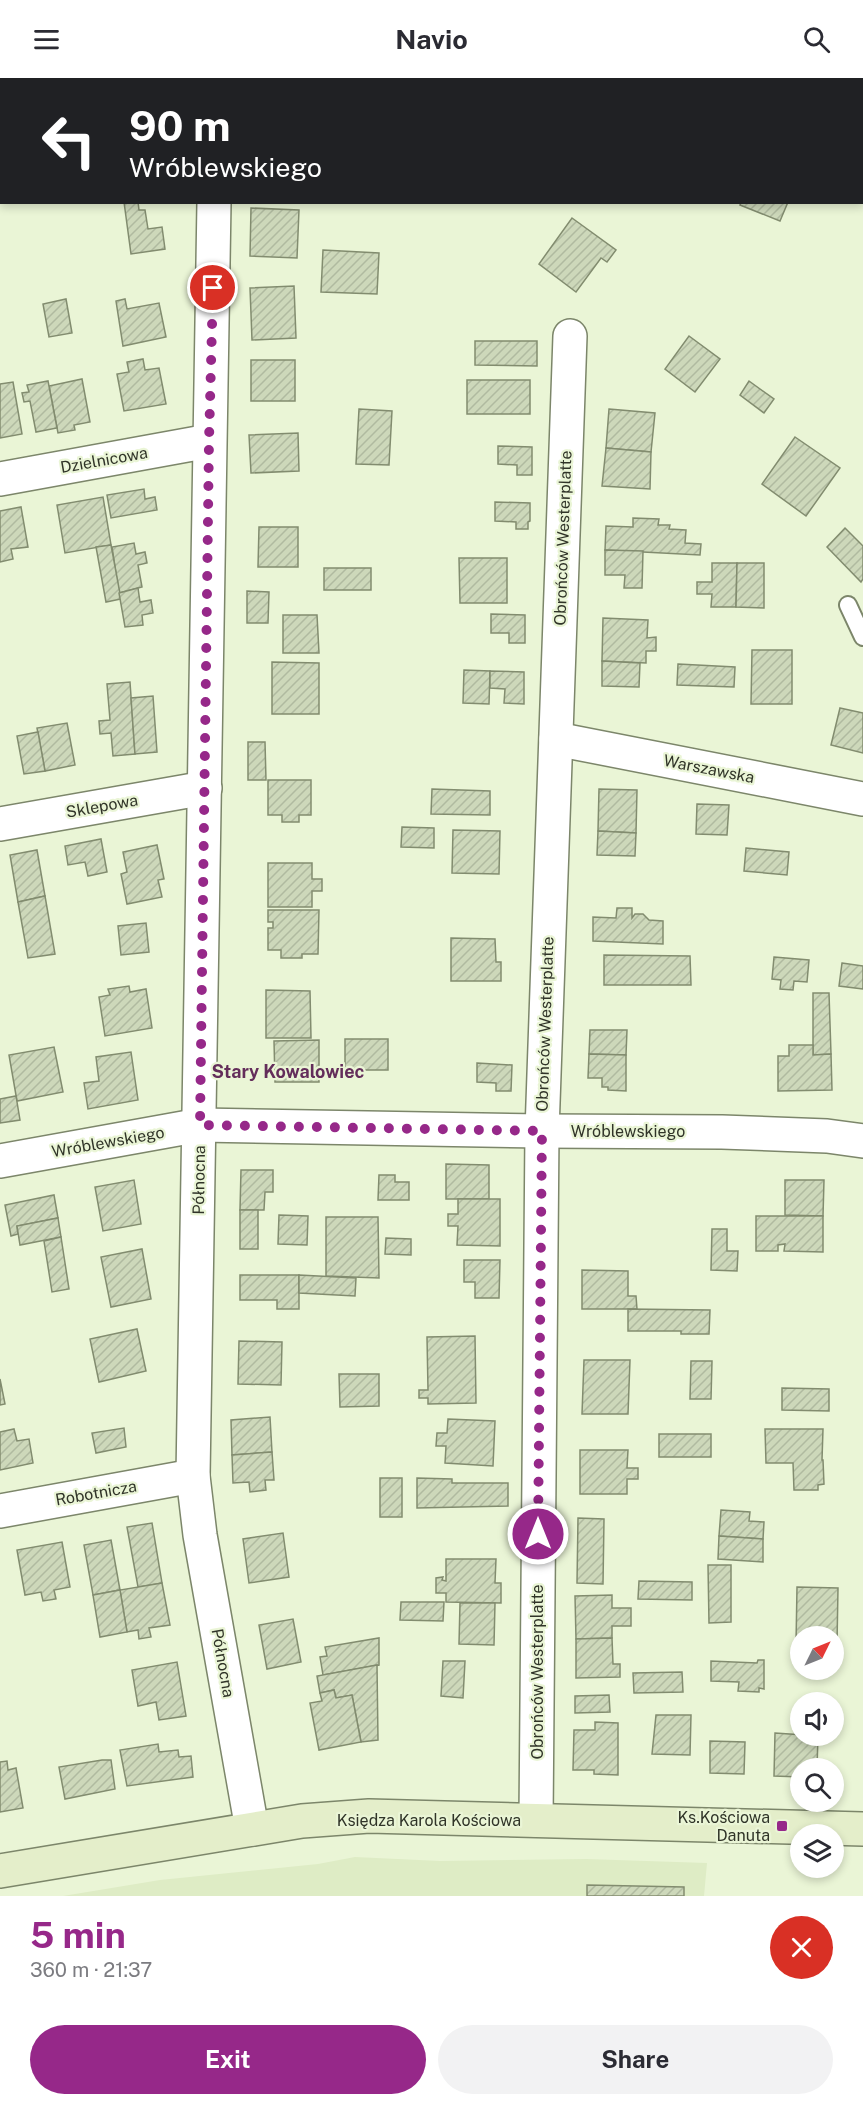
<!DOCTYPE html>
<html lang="en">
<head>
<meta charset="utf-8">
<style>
	:root { --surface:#fff; --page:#f2f2f3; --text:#2b2b33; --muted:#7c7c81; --accent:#962889 }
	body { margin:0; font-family:"Public Sans",sans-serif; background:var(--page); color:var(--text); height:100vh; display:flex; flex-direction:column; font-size:22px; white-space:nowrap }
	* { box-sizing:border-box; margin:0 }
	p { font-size:20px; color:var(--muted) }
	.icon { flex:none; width:33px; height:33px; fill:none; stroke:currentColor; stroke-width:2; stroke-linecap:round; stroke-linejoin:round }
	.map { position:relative; height:1818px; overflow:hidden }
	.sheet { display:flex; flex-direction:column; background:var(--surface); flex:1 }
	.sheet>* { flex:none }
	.top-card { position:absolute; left:0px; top:0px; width:864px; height:126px; box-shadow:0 3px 9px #0003; background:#202124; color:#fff; overflow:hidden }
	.needle { width:39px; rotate:47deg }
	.buttons { position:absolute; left:790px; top:1548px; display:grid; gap:12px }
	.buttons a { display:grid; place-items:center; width:54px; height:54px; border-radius:50%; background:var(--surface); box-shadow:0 3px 9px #0003; font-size:30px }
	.pin { position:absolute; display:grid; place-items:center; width:51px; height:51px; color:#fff; margin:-26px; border:3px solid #fff; border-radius:50%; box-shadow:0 2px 6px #0007 }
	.me { position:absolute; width:66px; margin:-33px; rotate:0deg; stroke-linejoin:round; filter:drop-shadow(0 0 4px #0008) }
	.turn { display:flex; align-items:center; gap:21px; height:126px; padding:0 30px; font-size:27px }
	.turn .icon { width:78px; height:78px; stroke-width:2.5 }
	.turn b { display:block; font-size:42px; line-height:51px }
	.round { display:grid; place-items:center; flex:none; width:63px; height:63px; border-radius:32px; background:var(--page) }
	.headline { display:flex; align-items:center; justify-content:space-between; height:102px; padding:0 30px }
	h1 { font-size:36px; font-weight:700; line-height:45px; color:var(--accent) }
	.button { display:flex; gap:12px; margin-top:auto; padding:12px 30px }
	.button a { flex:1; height:69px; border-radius:36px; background:var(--accent); color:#fff; font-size:24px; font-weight:700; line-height:69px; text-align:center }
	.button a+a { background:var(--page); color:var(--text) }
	header { display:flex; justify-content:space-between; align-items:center; height:78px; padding:0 30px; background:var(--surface); font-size:27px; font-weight:700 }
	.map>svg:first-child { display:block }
	.built { fill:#deecc5 }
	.building { fill:url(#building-hatch); stroke:#828c6f; stroke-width:1.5 }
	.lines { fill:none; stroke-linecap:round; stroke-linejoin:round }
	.lane-casing { stroke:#7c866a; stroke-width:20 }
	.street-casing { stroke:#7c866a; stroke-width:36 }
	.secondary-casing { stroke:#7c866a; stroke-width:36 }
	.lane { stroke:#fff; stroke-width:16 }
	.street { stroke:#fff; stroke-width:33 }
	.secondary { stroke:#e4eeca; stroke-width:33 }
	.route { stroke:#962889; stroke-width:10; stroke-dasharray:0 18 }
	.poi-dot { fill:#962889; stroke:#eaf5d6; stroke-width:2 }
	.labels { text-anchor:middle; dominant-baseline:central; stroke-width:4.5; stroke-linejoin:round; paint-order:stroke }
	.street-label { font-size:16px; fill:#303428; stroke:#eaf5d6 }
	.poi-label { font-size:16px; fill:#303428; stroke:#eaf5d6; text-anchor:end }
	.neighbourhood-label { font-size:18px; font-weight:bold; fill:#632d5a; stroke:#eaf5d6 }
</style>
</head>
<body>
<header><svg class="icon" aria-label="menu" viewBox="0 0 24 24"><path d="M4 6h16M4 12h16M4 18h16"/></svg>Navio<svg class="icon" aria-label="search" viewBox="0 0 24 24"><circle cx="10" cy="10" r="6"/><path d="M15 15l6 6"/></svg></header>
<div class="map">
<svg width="863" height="1818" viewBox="0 0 863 1818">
	<defs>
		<pattern id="building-hatch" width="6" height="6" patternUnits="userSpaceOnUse" patternTransform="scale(1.5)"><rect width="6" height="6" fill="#cdd8ba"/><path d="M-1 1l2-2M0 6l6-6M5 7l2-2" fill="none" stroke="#b0baa0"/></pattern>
	</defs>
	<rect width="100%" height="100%" fill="#eaf5d6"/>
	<polygon class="built" points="355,1779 440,1783 586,1781 707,1785 704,1818 63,1818 160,1802 318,1786"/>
	<g class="building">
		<polygon points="690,0 727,0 729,2 689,2"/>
		<polygon points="124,124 138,124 139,132 145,132 148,151 162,149 165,171 131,176"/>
		<polygon points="741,124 788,124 780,143 740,127"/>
		<polygon points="251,130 299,132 297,180 250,178"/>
		<polygon points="572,140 616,172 607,184 601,180 576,214 539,186"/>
		<polygon points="323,172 379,175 377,216 321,214"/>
		<polygon points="294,208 296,260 252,262 250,210"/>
		<polygon points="66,221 72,255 49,259 43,226"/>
		<polygon points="125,221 127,231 159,225 166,259 123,268 116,223"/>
		<polygon points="689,258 720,281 695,314 665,291"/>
		<polygon points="475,263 537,263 537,288 475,287"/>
		<polygon points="143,281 145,292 159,290 166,326 124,333 117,296 129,294 127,284"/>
		<rect x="251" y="282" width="44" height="41"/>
		<polygon points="82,301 90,344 74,347 75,352 58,355 49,308"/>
		<rect x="467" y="302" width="63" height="34"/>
		<polygon points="48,303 57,350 36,354 30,323 24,324 22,315 29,314 27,307"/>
		<polygon points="749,303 774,321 764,335 740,317"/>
		<polygon points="13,304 22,356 0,360 0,306"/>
		<polygon points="359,331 392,333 389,387 356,386"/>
		<polygon points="609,331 655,335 651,374 606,370"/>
		<polygon points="298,355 299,393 251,395 249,357"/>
		<polygon points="795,359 840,390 806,438 762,406"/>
		<polygon points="498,368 532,369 532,397 517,397 517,387 498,386"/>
		<polygon points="606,370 651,374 650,411 602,408"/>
		<polygon points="144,411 145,421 155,419 157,432 111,440 107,417"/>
		<polygon points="103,419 111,467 65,475 57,427"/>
		<polygon points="495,424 530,425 530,443 528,444 528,451 516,451 516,444 495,443"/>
		<polygon points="21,429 28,469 11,471 13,481 0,484 0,433"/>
		<polygon points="633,440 659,441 658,447 670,447 669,451 686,452 685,465 701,466 700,477 605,472 606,448 633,449"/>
		<polygon points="259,449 298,449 298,489 258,489"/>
		<polygon points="845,450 863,468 863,501 861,504 827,469"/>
		<polygon points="134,465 136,476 145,474 147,485 138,487 142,509 119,515 112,469"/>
		<polygon points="111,467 121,521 106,524 96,469"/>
		<polygon points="605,472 643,473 642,510 624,510 625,497 605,497"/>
		<polygon points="459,480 507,480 507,525 460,525"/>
		<polygon points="712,485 737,485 736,529 711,529 712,516 697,516 697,504 712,504"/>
		<polygon points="737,485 764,485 764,530 736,529"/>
		<rect x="324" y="490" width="47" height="22"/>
		<polygon points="138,510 140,524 151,522 153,535 142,537 143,547 125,549 119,515"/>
		<polygon points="247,513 269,514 268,545 247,545"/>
		<polygon points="491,536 525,537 525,565 509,565 509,555 491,555"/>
		<polygon points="283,537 317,537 319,575 283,575"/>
		<polygon points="603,540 648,542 647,560 656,559 656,573 646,573 646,585 602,583"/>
		<polygon points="752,572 792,572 792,626 751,626"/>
		<polygon points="602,583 640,585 639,609 602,608"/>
		<polygon points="272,584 319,585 319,636 272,636"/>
		<polygon points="678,586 735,589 734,609 677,607"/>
		<polygon points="464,592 490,593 489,626 463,625"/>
		<polygon points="490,593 524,594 524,626 504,625 505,611 490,610"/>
		<polygon points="130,604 135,676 113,678 111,655 100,656 99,643 110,642 107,606"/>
		<polygon points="153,618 157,674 135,676 131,620"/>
		<polygon points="840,630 863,635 863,675 831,667"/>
		<polygon points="67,645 75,687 45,693 37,650"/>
		<polygon points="38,654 45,693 24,696 17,658"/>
		<polygon points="248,664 265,664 266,702 248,702"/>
		<polygon points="268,702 311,702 311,737 299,737 299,744 282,744 282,737 268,737"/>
		<polygon points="432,711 490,713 490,737 431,736"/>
		<polygon points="599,711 637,712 636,755 598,753"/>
		<polygon points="697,726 729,727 727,757 696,756"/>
		<polygon points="402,749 434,750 434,770 401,769"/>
		<polygon points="453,752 500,753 499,796 452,795"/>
		<polygon points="598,753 636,755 635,778 597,777"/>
		<polygon points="101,761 107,794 88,798 85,784 68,787 65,768"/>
		<polygon points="157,767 164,801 158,802 162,819 127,826 121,796 127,794 123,774"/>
		<polygon points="746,770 789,774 787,797 744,793"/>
		<polygon points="37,772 45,818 18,824 10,777"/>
		<polygon points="268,785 312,785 312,801 322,801 322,813 312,813 312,829 268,829"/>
		<polygon points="45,818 55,876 28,880 18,824"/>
		<polygon points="617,830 632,830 632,840 635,836 643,836 649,842 663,843 663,866 593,863 593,839 616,840"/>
		<polygon points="268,832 319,832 318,876 302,876 302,880 281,880 281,872 268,872 268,850 273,850 273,844 268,844"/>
		<polygon points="146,845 149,874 121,877 118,848"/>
		<polygon points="451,860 495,861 496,884 501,884 501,903 451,903"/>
		<polygon points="604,877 690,878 691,907 604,907"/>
		<polygon points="774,879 809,882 807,904 794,903 793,912 780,911 781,902 772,901"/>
		<polygon points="842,885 863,888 863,911 839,908"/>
		<polygon points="129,908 130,914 146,911 152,950 105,958 99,919 110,917 108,911"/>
		<polygon points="266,912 310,913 311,960 266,960"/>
		<polygon points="813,915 829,915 831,976 813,977"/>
		<polygon points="590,952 627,952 626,977 589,976"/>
		<rect x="345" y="961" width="43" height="31"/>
		<polygon points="319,962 319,1004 275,1004 274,963"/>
		<polygon points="789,967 813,967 813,977 831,976 832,1012 778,1013 778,978 789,978"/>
		<polygon points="54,969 63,1014 17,1023 9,977"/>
		<polygon points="131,974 138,1022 88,1031 84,1005 99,1003 96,979"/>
		<polygon points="589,976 626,977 626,1013 608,1012 608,1009 602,1009 602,1000 588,1000"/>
		<polygon points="477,985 512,987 511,1013 496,1013 496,1005 477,1004"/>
		<polygon points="16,1018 20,1042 0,1045 0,1021"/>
		<polygon points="446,1086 489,1087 489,1121 446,1121"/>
		<polygon points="241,1092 273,1092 273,1114 265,1114 264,1132 240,1132"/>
		<polygon points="379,1097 395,1097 395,1104 409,1104 409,1122 378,1122"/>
		<polygon points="134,1102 141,1146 103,1153 95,1109"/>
		<polygon points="785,1102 824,1102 823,1138 785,1137"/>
		<polygon points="54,1117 58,1140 17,1148 18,1156 11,1158 5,1127"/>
		<polygon points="458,1121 500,1121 500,1168 457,1167 458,1148 448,1148 448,1136 458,1136"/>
		<rect x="240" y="1132" width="18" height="39"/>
		<polygon points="279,1137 308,1138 307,1167 278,1166"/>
		<polygon points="756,1138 823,1138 823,1174 784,1173 785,1166 778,1167 778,1173 756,1173"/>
		<polygon points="326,1139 378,1139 379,1200 326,1198"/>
		<polygon points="58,1140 61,1159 20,1167 17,1148"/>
		<polygon points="712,1151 727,1151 727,1173 738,1173 737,1193 711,1192"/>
		<polygon points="61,1159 69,1211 52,1214 44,1163"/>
		<polygon points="386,1160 411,1161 411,1177 385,1176"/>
		<polygon points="142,1171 151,1221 111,1229 101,1179"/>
		<polygon points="464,1182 500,1182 499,1220 475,1220 475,1204 464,1204"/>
		<polygon points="582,1192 628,1193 628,1218 636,1218 637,1231 582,1231"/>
		<polygon points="240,1197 299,1197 299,1231 277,1231 277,1222 240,1222"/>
		<polygon points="299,1197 356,1200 355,1218 299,1215"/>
		<polygon points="628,1231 710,1232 709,1256 681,1256 681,1253 628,1253"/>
		<polygon points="137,1251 146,1293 99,1304 90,1261"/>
		<polygon points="475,1258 476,1325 428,1326 428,1320 419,1320 419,1312 428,1312 427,1259"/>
		<polygon points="239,1263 282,1264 281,1307 238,1306"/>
		<polygon points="584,1282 630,1282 628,1336 582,1336"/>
		<polygon points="691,1283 712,1283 711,1321 690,1321"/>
		<polygon points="339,1296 379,1296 379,1328 340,1329"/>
		<polygon points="0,1301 5,1326 0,1327"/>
		<polygon points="782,1310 829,1311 829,1333 782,1332"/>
		<polygon points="270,1339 272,1374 232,1377 231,1342"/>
		<polygon points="448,1341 495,1343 493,1388 445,1385 446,1368 436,1368 437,1355 447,1355"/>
		<polygon points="124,1350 126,1369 96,1375 92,1355"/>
		<polygon points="14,1351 17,1363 29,1361 33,1385 0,1392 0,1354"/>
		<polygon points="765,1351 823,1351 822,1382 823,1382 824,1406 818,1407 818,1412 794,1412 793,1385 766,1385"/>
		<rect x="659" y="1356" width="52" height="23"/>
		<polygon points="580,1372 628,1372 627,1390 638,1390 638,1401 627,1401 627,1416 580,1416"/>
		<polygon points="272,1374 274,1402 265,1402 266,1412 250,1414 249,1404 233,1405 232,1377"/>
		<rect x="380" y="1400" width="22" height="39"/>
		<polygon points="417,1400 452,1401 452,1405 508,1405 508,1428 417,1430"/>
		<polygon points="721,1432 750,1434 749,1443 764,1444 763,1461 719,1458"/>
		<polygon points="578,1440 604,1441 603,1506 577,1505"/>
		<polygon points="152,1445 162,1505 138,1509 127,1449"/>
		<polygon points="283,1455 289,1499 249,1505 243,1461"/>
		<polygon points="719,1458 763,1461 763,1484 718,1481"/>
		<polygon points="111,1462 120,1512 93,1517 84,1467"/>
		<polygon points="62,1464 70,1509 54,1512 56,1521 43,1523 41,1514 25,1517 17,1472"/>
		<polygon points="446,1481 496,1481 495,1505 501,1505 501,1525 446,1524 446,1515 436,1515 436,1500 443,1499 442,1502 446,1503"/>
		<polygon points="708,1487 731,1487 731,1544 709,1545"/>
		<polygon points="639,1503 692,1504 692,1522 638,1521"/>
		<polygon points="162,1505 170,1547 149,1550 151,1559 139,1561 138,1552 127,1554 120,1512"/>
		<polygon points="797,1509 838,1510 837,1566 834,1566 834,1558 801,1558 801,1566 796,1566"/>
		<polygon points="120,1512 127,1554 100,1559 93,1517"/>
		<polygon points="612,1517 612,1530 631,1530 631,1548 612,1548 612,1560 576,1561 575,1518"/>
		<polygon points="401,1524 444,1524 443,1543 400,1542"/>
		<polygon points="460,1525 495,1525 494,1567 459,1566"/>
		<polygon points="293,1541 301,1584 267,1591 259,1547"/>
		<polygon points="379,1560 379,1587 323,1597 320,1579 327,1578 325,1569"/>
		<polygon points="612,1560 613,1586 620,1586 620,1599 576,1600 576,1561"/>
		<polygon points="758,1582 764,1582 764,1611 759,1610 759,1614 738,1613 739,1604 711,1603 711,1583 757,1585"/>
		<polygon points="443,1583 465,1583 463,1620 441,1618"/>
		<polygon points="177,1584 186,1638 159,1642 156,1624 138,1628 132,1592"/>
		<polygon points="377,1587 378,1662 361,1664 352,1617 336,1620 334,1612 320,1615 317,1598"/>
		<polygon points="682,1594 683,1614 634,1615 633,1595"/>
		<polygon points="334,1612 336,1620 352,1617 361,1664 319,1672 310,1625 322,1623 320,1615"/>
		<polygon points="609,1617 610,1634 575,1635 575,1618"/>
		<polygon points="656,1637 691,1637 690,1677 652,1676"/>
		<polygon points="595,1644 618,1645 618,1697 594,1696 594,1692 573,1692 574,1652 595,1652"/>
		<polygon points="775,1655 818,1658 817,1690 801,1690 801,1699 774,1698"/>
		<polygon points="710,1663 745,1664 744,1696 710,1695"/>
		<polygon points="158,1666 159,1674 178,1672 179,1679 191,1678 193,1699 127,1708 120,1672"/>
		<polygon points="102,1682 111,1682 115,1711 65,1721 59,1689"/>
		<polygon points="7,1683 8,1692 16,1690 23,1730 0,1734 0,1684"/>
		<polygon points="587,1807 684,1809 684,1818 587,1818"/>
	</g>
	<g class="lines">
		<defs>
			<polyline id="lane" points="848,527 863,559"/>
			<g id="street">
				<polyline points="0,0 1,0"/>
				<polyline points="842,0 844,2"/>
				<polyline points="215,2 215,0"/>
				<polyline points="214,124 193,1398 200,1457 252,1751"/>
				<polyline points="0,401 209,363"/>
				<polyline points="556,661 863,721"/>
				<polyline points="0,746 205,710"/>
				<polyline points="0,1083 200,1047 542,1053 722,1054 827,1058 863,1063"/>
				<polyline points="0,1433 193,1398"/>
				<polyline points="536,1742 542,1053 570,258"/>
			</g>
			<polyline id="secondary" points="0,1793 302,1743 369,1738 863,1751"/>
		</defs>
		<use href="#lane" class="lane-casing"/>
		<use href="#street" class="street-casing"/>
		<use href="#secondary" class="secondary-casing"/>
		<use href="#lane" class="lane"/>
		<use href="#street" class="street"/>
		<use href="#secondary" class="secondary"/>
	</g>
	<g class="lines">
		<polyline class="route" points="213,210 209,363 200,1047 542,1053 538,1456"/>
	</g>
	<rect class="poi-dot" x="776" y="1742" width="12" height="12" rx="3"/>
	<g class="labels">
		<g class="street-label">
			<text transform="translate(104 382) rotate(-10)">Dzielnicowa</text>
			<text transform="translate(563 460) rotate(-88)">Obrońców Westerplatte</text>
			<text transform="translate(709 691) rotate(11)">Warszawska</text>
			<text transform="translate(102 728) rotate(-10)">Sklepowa</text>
			<text transform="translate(545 946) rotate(-88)">Obrońców Westerplatte</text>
			<text x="628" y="1053">Wróblewskiego</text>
			<text transform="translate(108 1064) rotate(-10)">Wróblewskiego</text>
			<text transform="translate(199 1102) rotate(-89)">Północna</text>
			<text transform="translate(96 1415) rotate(-10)">Robotnicza</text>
			<text transform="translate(223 1585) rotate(80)">Północna</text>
			<text transform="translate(537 1594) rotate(-90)">Obrońców Westerplatte</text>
			<text x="429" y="1742">Księdza Karola Kościowa</text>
		</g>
		<g class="poi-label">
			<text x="770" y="1739">Ks.Kościowa<tspan x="770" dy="18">Danuta</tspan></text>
		</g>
		<g class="neighbourhood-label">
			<text x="288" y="993">Stary Kowalowiec</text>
		</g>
	</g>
</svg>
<div class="buttons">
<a><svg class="needle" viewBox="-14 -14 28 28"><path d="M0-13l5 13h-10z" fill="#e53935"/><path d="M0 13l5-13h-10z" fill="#7c7c81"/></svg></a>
<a><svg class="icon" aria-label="sound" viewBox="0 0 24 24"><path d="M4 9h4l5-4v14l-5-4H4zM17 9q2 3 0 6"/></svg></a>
<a><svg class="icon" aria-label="search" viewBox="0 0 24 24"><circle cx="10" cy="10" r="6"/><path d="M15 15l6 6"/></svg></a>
<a><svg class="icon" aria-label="layers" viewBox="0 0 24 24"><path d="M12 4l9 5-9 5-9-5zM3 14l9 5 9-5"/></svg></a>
</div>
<div class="pin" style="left:213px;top:210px;background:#d93025"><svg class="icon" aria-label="arrive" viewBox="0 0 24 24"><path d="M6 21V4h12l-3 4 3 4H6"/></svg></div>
<svg class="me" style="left:538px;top:1456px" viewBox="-20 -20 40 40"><circle r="17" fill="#962889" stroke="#fff" stroke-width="3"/><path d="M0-11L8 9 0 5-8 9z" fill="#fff"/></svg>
<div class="top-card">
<div class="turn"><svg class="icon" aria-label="left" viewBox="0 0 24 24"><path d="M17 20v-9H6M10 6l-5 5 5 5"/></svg><div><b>90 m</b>Wróblewskiego</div></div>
</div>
</div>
<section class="sheet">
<div class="headline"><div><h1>5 min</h1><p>360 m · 21:37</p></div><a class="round" style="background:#d93025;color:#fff"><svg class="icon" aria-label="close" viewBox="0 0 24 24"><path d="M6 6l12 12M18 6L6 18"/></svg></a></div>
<div class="button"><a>Exit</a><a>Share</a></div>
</section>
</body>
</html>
